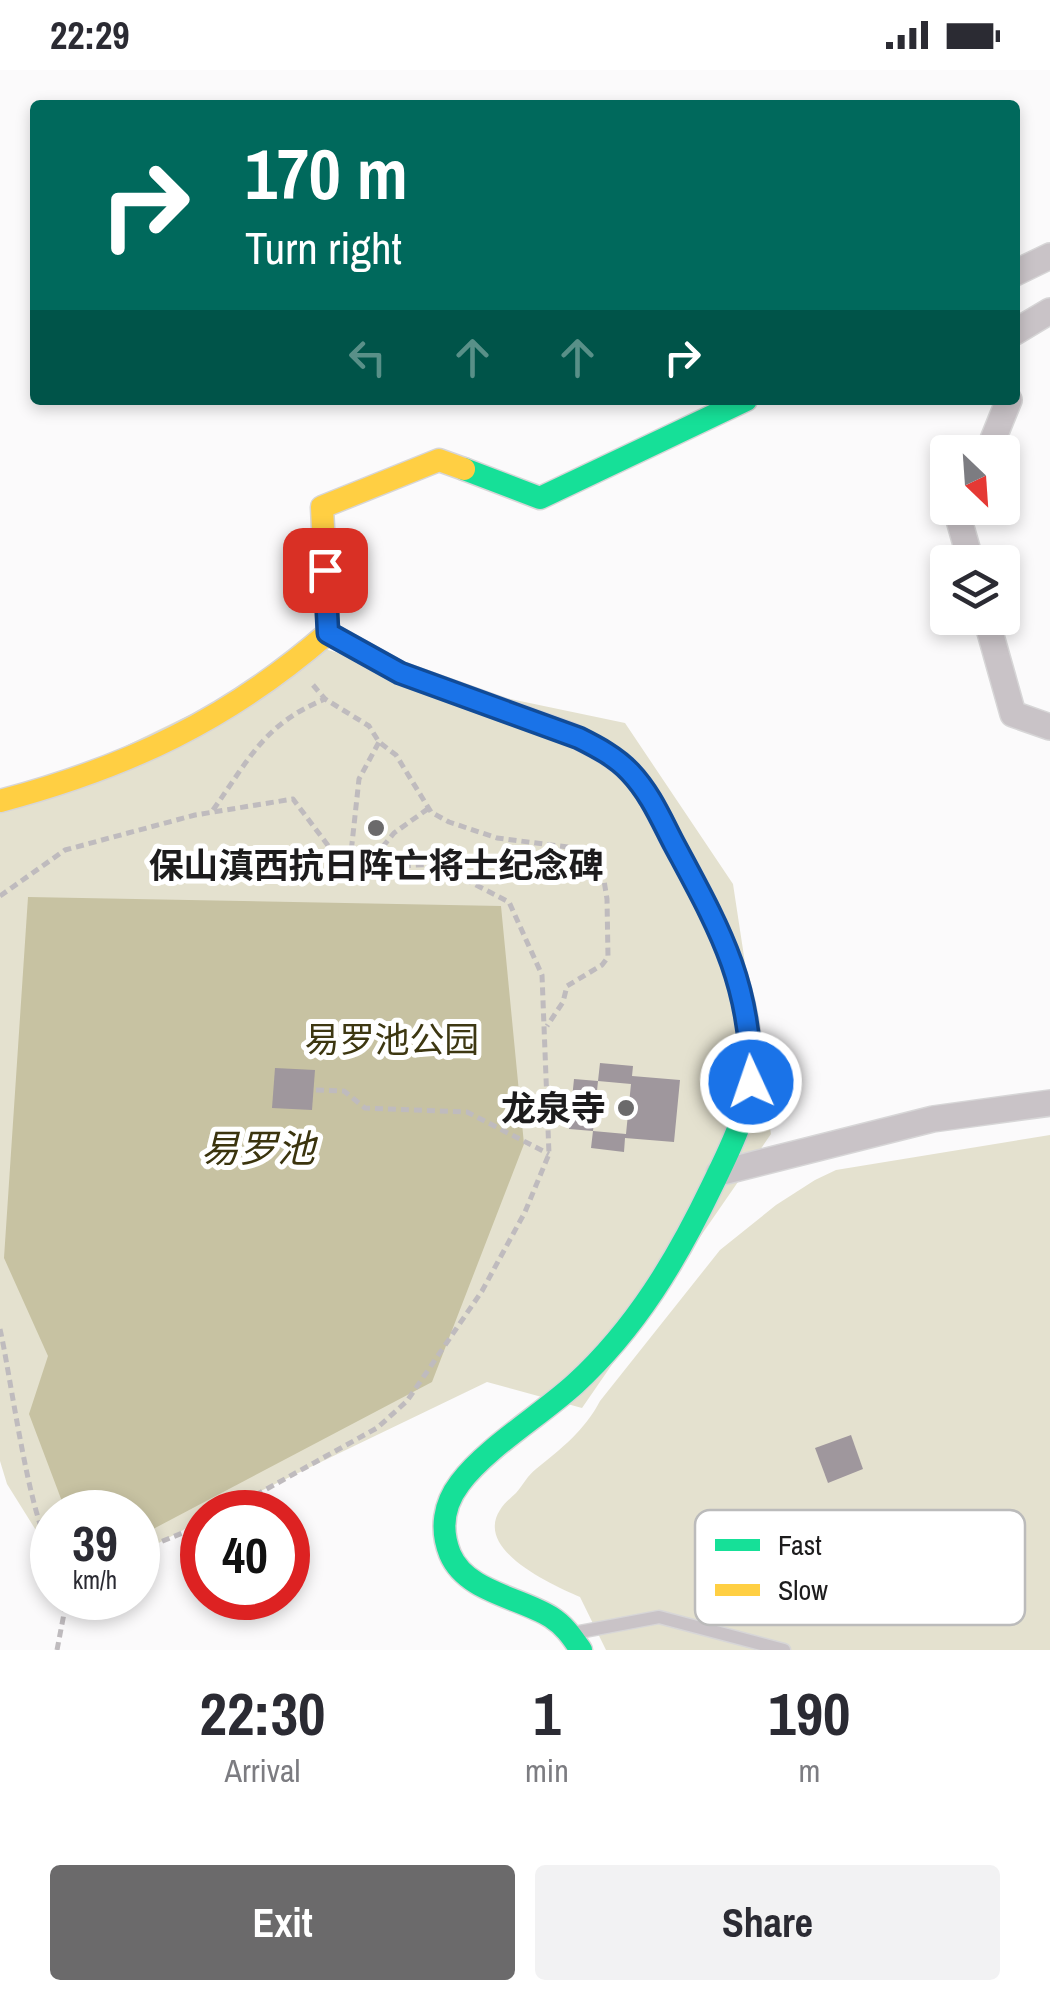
<!DOCTYPE html>
<html lang="en">
<head>
<meta charset="utf-8">
<style>
	:root { --surface:#fff; --page:#f2f2f3; --text:#2b2b33; --muted:#7c7c81; --accent:#6b6a6b }
	body { margin:0; font-family:"Archivo Narrow","Noto Sans SC",sans-serif; background:var(--page); color:var(--text); height:100vh; display:flex; flex-direction:column; font-size:38px; white-space:nowrap }
	* { box-sizing:border-box; margin:0 }
	p { font-size:32px; color:var(--muted) }
	.icon { flex:none; width:55px; height:55px; fill:none; stroke:currentColor; stroke-width:2; stroke-linecap:round; stroke-linejoin:round }
	.map { position:relative; height:1580px; overflow:hidden }
	.side { display:flex; flex-direction:column; background:var(--surface); flex:1 }
	.side>* { flex:none }
	.banner { position:absolute; left:30px; top:30px; width:990px; height:305px; border-radius:10px; box-shadow:0 5px 15px #0003; background:#00695c; color:#fff; overflow:hidden }
	.needle { width:65px; rotate:155deg }
	.controls { position:absolute; left:930px; top:365px; display:grid; gap:20px }
	.controls a { display:grid; place-items:center; width:90px; height:90px; border-radius:10px; background:var(--surface); box-shadow:0 5px 15px #0003; font-size:50px }
	.speed { position:absolute; left:30px; top:1420px; display:flex; gap:20px; font-size:50px; font-weight:700; text-align:center }
	.speed>* { display:grid; place-content:center; width:130px; height:130px; border-radius:50%; background:var(--surface); box-shadow:0 5px 15px #0003; line-height:1 }
	.speed small { font-size:25px; font-weight:400 }
	.speed .limit { border:15px solid #d22; background:#fff; color:#111 }
	.pin { position:absolute; display:grid; place-items:center; width:85px; height:85px; color:#fff; margin:-42px; border-radius:20px; box-shadow:0 5px 15px #0006 }
	.me { position:absolute; width:110px; margin:-55px; rotate:357deg; stroke-linejoin:round; filter:drop-shadow(0 0 8px #0008) }
	.turn { display:flex; align-items:center; gap:35px; height:210px; padding:0 50px; font-size:45px }
	.turn .icon { width:130px; height:130px; stroke-width:2.5 }
	.turn b { display:block; font-size:70px; line-height:85px }
	.lanes { display:flex; align-items:center; height:95px; padding:0 50px; background:#0003; justify-content:center; gap:50px; direction:ltr }
	.lanes .off { opacity:.35 }
	.eta { display:flex; justify-content:space-evenly; align-items:center; height:170px; text-align:center }
	.eta b { font-size:60px; font-weight:700; line-height:70px }
	.action { display:flex; gap:20px; margin-top:auto; padding:20px 50px }
	.action a { flex:1; height:115px; border-radius:10px; background:var(--accent); color:#fff; font-size:40px; font-weight:700; line-height:115px; text-align:center }
	.action a+a { background:var(--page); color:var(--text) }
	.status { display:flex; justify-content:space-between; align-items:center; height:70px; padding:0 50px; background:var(--surface); direction:ltr }
	.status svg { height:28px; fill:currentColor }
	.map>svg:first-child { display:block }
	.green { fill:#e4e1cf }
	.water { fill:#c7c2a2 }
	.building { fill:#9f979d }
	.lines { fill:none; stroke-linecap:round; stroke-linejoin:round }
	.lane-casing { stroke:#d7d6d7; stroke-width:15 }
	.street-casing { stroke:#d7d6d7; stroke-width:28 }
	.fast-casing { stroke:#d7d6d7; stroke-width:25 }
	.slow-casing { stroke:#d7d6d7; stroke-width:25 }
	.path { stroke:#bfbbbe; stroke-width:5; stroke-dasharray:8 5; stroke-linecap:butt }
	.lane { stroke:#c9c3c7; stroke-width:12 }
	.street { stroke:#c9c3c7; stroke-width:25 }
	.fast { stroke:#16e098; stroke-width:22 }
	.slow { stroke:#ffcf43; stroke-width:22 }
	.route-casing { stroke:#114b97; stroke-width:25 }
	.route { stroke:#1a73e8; stroke-width:18 }
	.poi-dot { fill:#6b6a6b; stroke:#fff; stroke-width:4 }
	.labels { text-anchor:middle; dominant-baseline:central; stroke-width:10; stroke-linejoin:round; paint-order:stroke }
	.poi-label { font-size:35px; font-weight:bold; fill:#1d1c1d; stroke:#fff }
	.park-label { font-size:35px; fill:#3d3711; stroke:#fff }
	.water-label { font-size:38px; font-style:italic; fill:#3b340e; stroke:#fff }
	.key { fill:#fff; stroke:#bbb; stroke-width:2.5 }
	.key-label { font-size:28px; fill:#1d1c1d }
</style>
</head>
<body>
<div class="status"><b>22:29</b><svg viewBox="0 0 49 12"><path d="M0 12V9h3v3zM5 12V6h3v6zM10 12V3h3v9zM15 12V0h3v12zM26 1h20v11H26zM47 4h2v5h-2z"/></svg></div>
<div class="map">
<svg width="1050" height="1580" viewBox="0 0 1050 1580">
	<rect width="100%" height="100%" fill="#fbfafb"/>
	<g class="green">
		<polygon points="325,579 443,615 625,653 733,814 771,1064 582,1338 487,1312 217,1442 202,1442 202,1450 138,1484 138,1442 52,1442 52,1486 7,1414 0,1391 0,737"/>
		<path d="M1050,1065V1580H606L580,1527C552,1515 474,1480 500,1440C504,1433 511,1428 516,1423C523,1415 528,1405 536,1399C561,1379 585,1360 600,1331L720,1180L776,1135L815,1110L836,1100Z"/>
	</g>
	<polygon class="water" points="28,827 501,836 524,1074 432,1312 138,1467 138,1442 66,1442 29,1344 48,1286 4,1188"/>
	<g class="building">
		<polygon points="600,993 633,996 632,1006 680,1010 674,1072 625,1068 624,1082 591,1078 593,1061 626,1064 631,1014 598,1011 593,1061 569,1059 574,1009 598,1011"/>
		<polygon points="275,998 315,1000 312,1040 272,1038"/>
		<polygon points="851,1365 863,1399 828,1413 815,1378"/>
	</g>
	<g class="lines">
		<defs>
			<polyline id="lane" points="574,1563 659,1547 784,1580"/>
			<g id="street">
				<polyline points="1015,203 1050,186"/>
				<polyline points="1015,262 1050,241"/>
				<polyline points="988,382 1009,330"/>
				<polyline points="965,438 959,450 971,492"/>
				<polyline points="986,548 1013,644 1050,657"/>
				<polyline points="719,1103 933,1049 1050,1033"/>
			</g>
			<g id="fast">
				<polyline points="464,399 540,428 746,330"/>
				<path d="M581,1580C572,1567 565,1556 551,1547C519,1527 466,1522 450,1484C440,1459 444,1434 460,1413C486,1378 541,1345 575,1314C636,1258 677,1189 712,1116C732,1075 750,1040 752,994"/>
			</g>
			<g id="slow">
				<path d="M328,563L400,603L571,664C591,675 613,685 629,701C651,723 662,753 677,780C716,849 748,913 752,994"/>
				<path d="M0,731C128,697 228,650 328,563L322,437L439,390L464,399"/>
			</g>
		</defs>
		<use href="#lane" class="lane-casing"/>
		<use href="#street" class="street-casing"/>
		<use href="#fast" class="fast-casing"/>
		<use href="#slow" class="slow-casing"/>
		<g class="path">
			<polyline points="313,615 325,629 369,656 379,672 396,685 431,742 449,752 497,768 583,779 602,798 607,829 608,887 602,895 567,916 563,932 547,956"/>
			<path d="M213,740C250,688 264,654 325,629"/>
			<polyline points="350,792 359,709 379,672"/>
			<polyline points="366,797 394,763 429,738"/>
			<polyline points="0,826 65,780 195,745 293,729 339,790 365,798 435,794 509,832 542,905 549,1084 525,1142 482,1221 407,1331 377,1358 225,1442"/>
			<polyline points="316,1020 344,1021 365,1038 467,1042 549,1084"/>
			<path d="M0,1259C10,1302 30,1455 52,1479"/>
			<polyline points="138,1481 202,1455"/>
			<polyline points="57,1580 67,1528"/>
		</g>
		<use href="#lane" class="lane"/>
		<use href="#street" class="street"/>
		<use href="#fast" class="fast"/>
		<use href="#slow" class="slow"/>
	</g>
	<g class="lines">
		<defs>
			<path id="route" d="M325,500L328,563L400,603L579,668C597,677 616,687 630,702C650,723 661,749 674,774C719,858 751,912 751,1012"/>
		</defs>
		<use href="#route" class="route-casing"/>
		<use href="#route" class="route"/>
	</g>
	<g class="poi-dot">
		<circle cx="376" cy="758" r="10"/>
		<circle cx="626" cy="1038" r="10"/>
	</g>
	<g class="labels">
		<g class="poi-label">
			<text x="376" y="795">保山滇西抗日阵亡将士纪念碑</text>
			<text x="606" y="1038" text-anchor="end">龙泉寺</text>
		</g>
		<g class="park-label">
			<text x="392" y="969">易罗池公园</text>
		</g>
		<g class="water-label">
			<text x="258" y="1078">易罗池</text>
		</g>
	</g>
	<rect x="695" y="1440" width="330" height="115" rx="15" class="key"/>
	<rect x="715" y="1469" width="45" height="12" fill="#16e098"/>
	<rect x="715" y="1514" width="45" height="12" fill="#ffcf43"/>
	<g class="key-label">
		<text x="778" y="1485">Fast</text>
		<text x="778" y="1530">Slow</text>
	</g>
</svg>
<div class="controls">
<a><svg class="needle" viewBox="-14 -14 28 28"><path d="M0-13l5 13h-10z" fill="#e53935"/><path d="M0 13l5-13h-10z" fill="#7c7c81"/></svg></a>
<a><svg class="icon" aria-label="layers" viewBox="0 0 24 24"><path d="M12 4l9 5-9 5-9-5zM3 14l9 5 9-5"/></svg></a>
</div>
<div class="speed"><div>39<small>km/h</small></div><div class="limit">40</div></div>
<div class="pin" style="left:325px;top:500px;background:#d93025"><svg class="icon" aria-label="arrive" viewBox="0 0 24 24"><path d="M6 21V4h12l-3 4 3 4H6"/></svg></div>
<svg class="me" style="left:751px;top:1012px" viewBox="-20 -20 40 40"><circle r="17" fill="#1a73e8" stroke="#fff" stroke-width="3"/><path d="M0-11L8 9 0 5-8 9z" fill="#fff"/></svg>
<div class="banner">
<div class="turn"><svg class="icon" aria-label="right" viewBox="0 0 24 24"><path d="M7 20v-9h11M14 6l5 5-5 5"/></svg><div><b>170 m</b>Turn right</div></div>
<div class="lanes"><svg class="icon off" aria-label="left" viewBox="0 0 24 24"><path d="M17 20v-9H6M10 6l-5 5 5 5"/></svg><svg class="icon off" aria-label="ahead" viewBox="0 0 24 24"><path d="M12 20V5M6 11l6-6 6 6"/></svg><svg class="icon off" aria-label="ahead" viewBox="0 0 24 24"><path d="M12 20V5M6 11l6-6 6 6"/></svg><svg class="icon" aria-label="right" viewBox="0 0 24 24"><path d="M7 20v-9h11M14 6l5 5-5 5"/></svg></div>
</div>
</div>
<section class="side">
<div class="eta">
<div><b>22:30</b><p>Arrival</p></div>
<div><b>1</b><p>min</p></div>
<div><b>190</b><p>m</p></div>
</div>
<div class="action"><a>Exit</a><a>Share</a></div>
</section>
</body>
</html>
